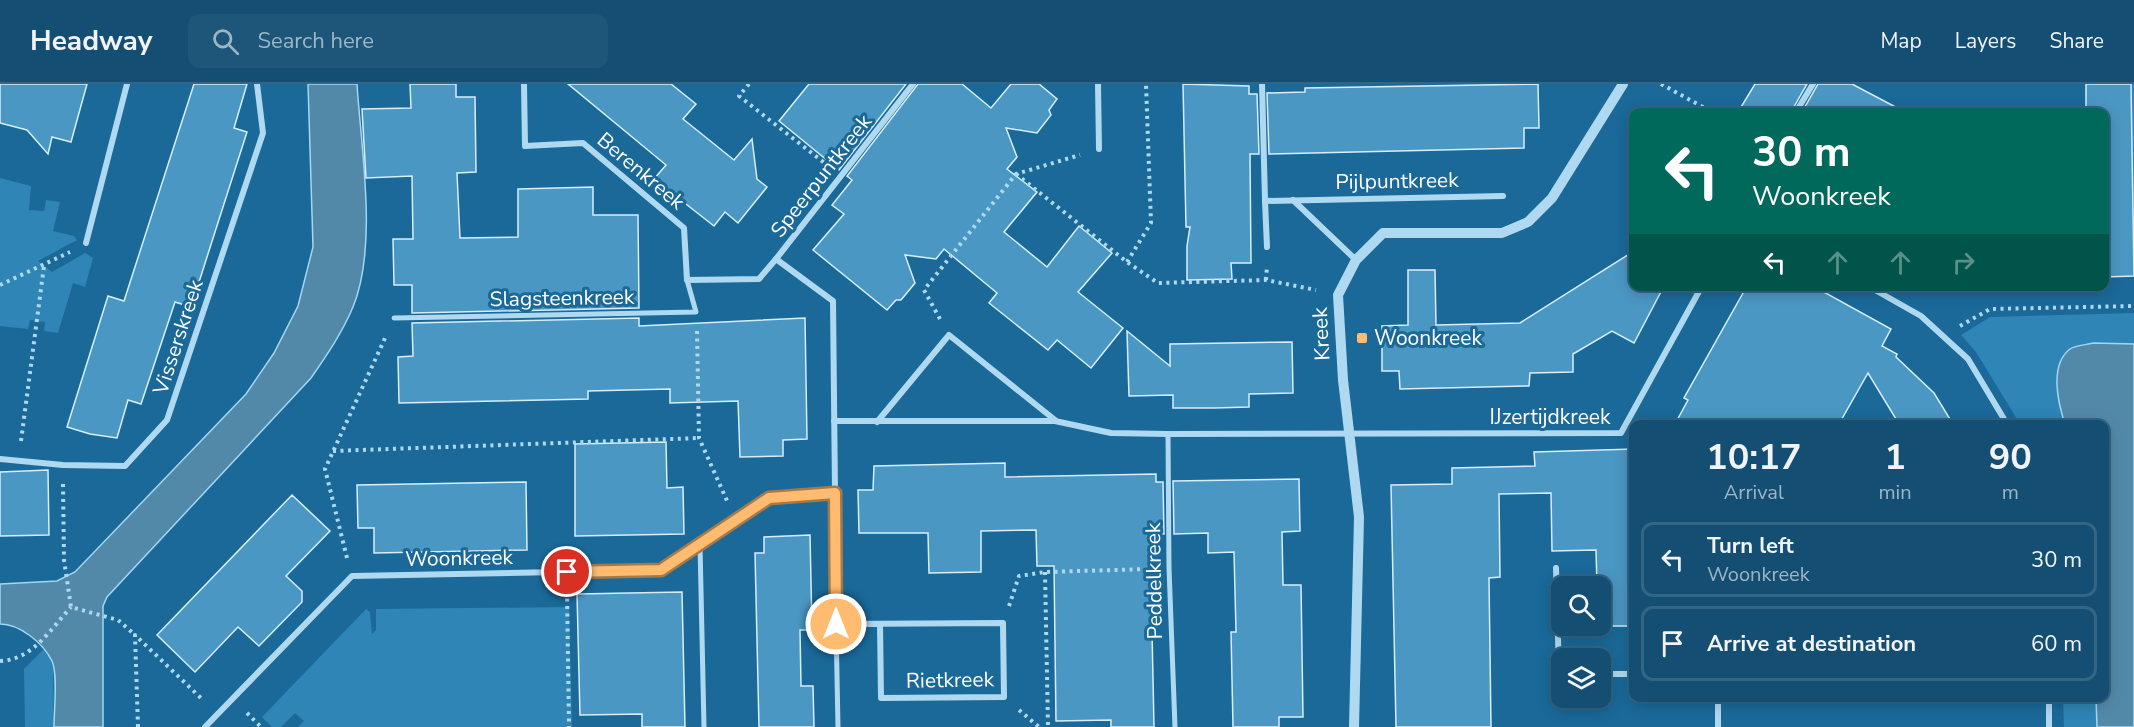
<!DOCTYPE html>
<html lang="en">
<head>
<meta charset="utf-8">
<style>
	:root { --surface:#144f73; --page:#1d5678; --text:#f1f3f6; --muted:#9db5c4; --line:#336685 }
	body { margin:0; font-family:"Nunito Sans",sans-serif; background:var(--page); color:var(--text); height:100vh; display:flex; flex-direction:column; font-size:22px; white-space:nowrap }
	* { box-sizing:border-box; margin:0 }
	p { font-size:20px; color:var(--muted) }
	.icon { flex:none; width:33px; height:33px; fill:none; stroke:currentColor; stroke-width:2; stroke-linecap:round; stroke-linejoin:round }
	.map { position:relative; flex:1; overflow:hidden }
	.drawer { position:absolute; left:1629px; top:336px; width:480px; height:282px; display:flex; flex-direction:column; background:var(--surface); border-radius:12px; box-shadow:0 3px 15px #0003,0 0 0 2px var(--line) }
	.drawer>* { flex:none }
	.hud { position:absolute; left:1629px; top:24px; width:480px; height:183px; border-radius:12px; box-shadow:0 3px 15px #0003,0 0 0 2px var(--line); background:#00695c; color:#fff; overflow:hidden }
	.controls { position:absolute; left:1551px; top:492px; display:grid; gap:12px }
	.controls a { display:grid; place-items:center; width:60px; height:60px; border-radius:12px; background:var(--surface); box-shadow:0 3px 15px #0003,0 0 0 2px var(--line); font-size:30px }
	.pin { position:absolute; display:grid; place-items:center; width:51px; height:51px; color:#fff; margin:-26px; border:3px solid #fff; border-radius:50%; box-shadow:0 2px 6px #0007 }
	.me { position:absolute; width:66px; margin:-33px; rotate:0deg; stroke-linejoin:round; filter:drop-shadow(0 0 4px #0008) }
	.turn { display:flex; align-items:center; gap:21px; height:126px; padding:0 24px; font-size:27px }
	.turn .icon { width:78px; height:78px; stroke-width:2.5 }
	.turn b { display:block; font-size:42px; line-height:51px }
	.lanes { display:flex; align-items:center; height:57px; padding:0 24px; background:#0003; justify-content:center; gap:30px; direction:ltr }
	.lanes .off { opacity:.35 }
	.eta { display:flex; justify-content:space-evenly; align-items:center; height:102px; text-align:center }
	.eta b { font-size:36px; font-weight:700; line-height:42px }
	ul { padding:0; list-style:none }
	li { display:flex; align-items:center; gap:18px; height:75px; margin:0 12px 9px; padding:0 12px; border:3px solid var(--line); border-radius:12px }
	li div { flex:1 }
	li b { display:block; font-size:22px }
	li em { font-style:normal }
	header { display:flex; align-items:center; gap:36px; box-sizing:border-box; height:84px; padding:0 30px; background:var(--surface); border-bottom:2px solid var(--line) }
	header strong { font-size:28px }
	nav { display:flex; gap:33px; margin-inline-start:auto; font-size:21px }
	.search { width:420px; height:54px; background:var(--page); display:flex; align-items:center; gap:15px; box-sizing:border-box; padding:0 21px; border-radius:12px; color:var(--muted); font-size:22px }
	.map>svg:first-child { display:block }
	.green { fill:#2e85b6 }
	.water { fill:#5389a8; stroke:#a2d7f3; stroke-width:1.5 }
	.building { fill:#4b97c3; stroke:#d7eefc; stroke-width:1.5 }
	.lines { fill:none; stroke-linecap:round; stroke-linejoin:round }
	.path { stroke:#afd9f1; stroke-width:4; stroke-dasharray:3 4.5; stroke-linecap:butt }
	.pedestrian { stroke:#afd9f1; stroke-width:5 }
	.minor { stroke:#afd9f1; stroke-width:6 }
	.tertiary { stroke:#afd9f1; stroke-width:10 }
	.route-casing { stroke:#a67a48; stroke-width:15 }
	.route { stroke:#ffbb6f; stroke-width:10 }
	.poi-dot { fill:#ffbb6f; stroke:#1a6999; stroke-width:2 }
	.labels { text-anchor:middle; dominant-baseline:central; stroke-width:6; stroke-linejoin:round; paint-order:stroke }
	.street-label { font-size:21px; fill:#fff; stroke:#1a6999 }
	.poi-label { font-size:21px; fill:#fff; stroke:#1a6999; text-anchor:start }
</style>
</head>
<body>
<header>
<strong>Headway</strong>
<div class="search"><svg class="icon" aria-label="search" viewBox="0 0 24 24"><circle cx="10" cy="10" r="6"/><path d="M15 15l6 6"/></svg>Search here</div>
<nav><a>Map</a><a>Layers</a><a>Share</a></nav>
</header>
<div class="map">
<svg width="2134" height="643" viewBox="0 0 2134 643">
	<rect width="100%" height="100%" fill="#1a6999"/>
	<g class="green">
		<polygon points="2127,0 2134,0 2134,182"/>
		<polygon points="0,94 31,102 29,126 44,127 46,116 60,118 53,147 74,152 77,156 38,177 52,188 85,169 93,174 85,203 73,199 58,249 44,247 45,238 30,236 28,245 0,242"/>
		<polygon points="2134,229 2134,260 2093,259 2060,327 2065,340 2020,340 1976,268 1961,251 1990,233"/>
		<polygon points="569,523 572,643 298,643 304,637 295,629 281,643 272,643 262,633 366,525 370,528 372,550 376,546 376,525"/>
		<polygon points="44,565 53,578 54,643 25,643 24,585"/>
		<polygon points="2063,614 2096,614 2097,643 2064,643"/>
	</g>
	<g class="water">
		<path d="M308,0H357C361,65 378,162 353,223C342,249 327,271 311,294L107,513L103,522V643H54C54,628 58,589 52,577C43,559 20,540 0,540V500L57,497L75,488L246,310L274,269L298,222L313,163Z"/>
		<path d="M2093,259L2134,260V643H2097L2096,614H2104V340H2065C2058,319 2049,281 2070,265C2076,261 2086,261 2093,259Z"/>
	</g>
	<g class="building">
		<polygon points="0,0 87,0 71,58 52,53 48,70 27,46 0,39"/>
		<polygon points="194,0 247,0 234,44 247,48 191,223 175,218 141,320 128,316 117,354 90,350 67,343 108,212 124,217"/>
		<polygon points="410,0 456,0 456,13 475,13 476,88 457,89 460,154 518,153 518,105 593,103 593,131 638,131 639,224 412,229 412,201 394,201 393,155 413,155 412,92 366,94 362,25 411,24"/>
		<polygon points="568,0 671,0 696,20 683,35 734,76 752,55 757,95 767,103 738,139 725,128 714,142 654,95 666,81"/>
		<polygon points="809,0 906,0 839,86 779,37"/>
		<polygon points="918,0 962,0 991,24 1011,0 1039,0 1057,15 1049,26 1051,31 1037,49 1006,44 1017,73 1007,85 1037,108 1004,148 1047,183 1079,142 1112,169 1078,208 1123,244 1091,284 1057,256 1048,266 989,219 997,209 944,165 936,175 905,171 915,199 901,216 896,216 887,226 813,166 844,130 832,121 852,96 847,92"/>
		<polygon points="1183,0 1249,2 1249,10 1257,10 1259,70 1250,70 1251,179 1231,179 1232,195 1187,196 1187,162 1190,143 1186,143"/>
		<polygon points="1538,0 1539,44 1524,44 1524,64 1269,70 1267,9 1305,8 1305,4"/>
		<polygon points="1755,0 1807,0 1791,28 1738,28"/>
		<polygon points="1818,0 1852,0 1905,28 1802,28"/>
		<polygon points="2086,0 2131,0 2134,192 2104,193 2104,28 2086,28"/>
		<polygon points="1634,167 1634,202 1664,202 1634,259 1612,247 1573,270 1573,288 1530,289 1529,302 1400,305 1399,287 1382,287 1382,242 1408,241 1408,186 1435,186 1436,241 1520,239"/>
		<polygon points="1747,202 1813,202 1891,245 1882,262 1897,270 1896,273 1934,309 1953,340 1899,340 1868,289 1839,340 1675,340 1688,316 1684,314"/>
		<polygon points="639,234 639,242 805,234 807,355 783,356 783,372 740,373 738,317 670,319 670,305 588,307 588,315 399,319 398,273 413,272 412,239"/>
		<polygon points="1127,247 1170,282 1170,260 1292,258 1293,309 1249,310 1249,323 1214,324 1173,324 1173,311 1129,312"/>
		<polygon points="666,358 667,404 683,403 684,450 575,452 575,360"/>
		<polygon points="1634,365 1634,407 1629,407 1634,542 1597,542 1600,542 1600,502 1597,502 1596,466 1552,467 1551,409 1499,410 1500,493 1489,494 1491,643 1396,643 1391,401 1452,400 1452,384 1535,382 1534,368"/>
		<polygon points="1005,379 1005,393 1156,390 1156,398 1163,398 1164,450 1150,450 1154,643 1111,643 1111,636 1056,637 1054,482 1037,482 1036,446 981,447 981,488 929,489 928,449 859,449 858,406 873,406 874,382"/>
		<polygon points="48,386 49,451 0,452 0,388"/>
		<polygon points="1299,395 1300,447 1282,448 1283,501 1301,501 1303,633 1279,633 1279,643 1233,643 1231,548 1236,548 1234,468 1208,469 1208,449 1174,450 1173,397"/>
		<polygon points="526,398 527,466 374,469 374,444 358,444 357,401"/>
		<polygon points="292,411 330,447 286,492 302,507 302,518 259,562 238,543 195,588 157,551"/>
		<polygon points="810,451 812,546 800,546 801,602 813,602 814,643 759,643 755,469 764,469 764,453"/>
		<polygon points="682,508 685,643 642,643 642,630 580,631 577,510"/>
	</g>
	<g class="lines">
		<g class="path">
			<polyline points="749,0 739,12 827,81"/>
			<polyline points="1661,0 1712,28"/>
			<polyline points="1016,90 1127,178 1158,199 1266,196 1316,206"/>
			<polyline points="1127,178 1151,139 1146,0"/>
			<polyline points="1266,196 1267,182"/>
			<polyline points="0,201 70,168"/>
			<polyline points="940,235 924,206 1016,90 1080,71"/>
			<polyline points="1960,242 1990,225 2134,222"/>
			<polyline points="697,247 699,354 728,419"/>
			<polyline points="21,357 44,182"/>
			<polyline points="333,367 699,354"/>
			<polyline points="63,400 64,476 71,523 118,536 135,551"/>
			<polyline points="347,474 325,385 386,252"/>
			<polyline points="1045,488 1048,643"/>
			<polyline points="567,507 569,643"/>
			<polyline points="1009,522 1019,492 1045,488 1150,485"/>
			<path d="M0,577C32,576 50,546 71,523"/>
			<polyline points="1019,626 1039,643"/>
			<polyline points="247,629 261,643"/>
			<polyline points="138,643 135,551 203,616"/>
		</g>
		<g class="pedestrian">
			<polyline points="394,234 696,228 687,196"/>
			<polyline points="1168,350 1169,484 1175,643"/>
			<polyline points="700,461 704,643"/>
			<polyline points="836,540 838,643"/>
		</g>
		<g class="minor">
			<polyline points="1098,0 1099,65"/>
			<polyline points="1262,0 1265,117"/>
			<polyline points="1796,28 1813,0"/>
			<polyline points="1293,116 1356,176"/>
			<polyline points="86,159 127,0"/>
			<polyline points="1267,163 1265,117 1503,112"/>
			<polyline points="776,175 913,0"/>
			<polyline points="1868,202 1921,232 1968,275 2007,340"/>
			<polyline points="834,337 1055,337 1111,349 1168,350 1621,349 1702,202"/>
			<polyline points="877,338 949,251 1055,336"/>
			<polyline points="0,375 63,381 125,382 167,336 263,49 257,0"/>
			<polyline points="835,409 836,540 1003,539 1004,613 881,614 880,540"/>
			<polyline points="1556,484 1559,589 1562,589"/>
			<polyline points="1600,590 1634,590"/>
			<polyline points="1718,614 1718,643"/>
			<polyline points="205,643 352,492 661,486 769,414 835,409 833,217 776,175 759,195 687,196 684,144 583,59 525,62 524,0"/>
			<polyline points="2049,643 2049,614"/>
		</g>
		<polyline class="tertiary" points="1354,643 1359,433 1343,296 1338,211 1356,176 1383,149 1502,149 1528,138 1552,114 1623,0"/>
	</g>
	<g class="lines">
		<defs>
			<polyline id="route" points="567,488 661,486 769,414 835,409 836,540"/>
		</defs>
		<use href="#route" class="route-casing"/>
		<use href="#route" class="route"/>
	</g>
	<rect class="poi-dot" x="1356" y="248" width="12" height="12" rx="3"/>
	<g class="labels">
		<g class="street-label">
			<text transform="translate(641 87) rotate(40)">Berenkreek</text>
			<text transform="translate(821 92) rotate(-52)">Speerpuntkreek</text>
			<text transform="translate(1397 97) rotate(-1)">Pijlpuntkreek</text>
			<text transform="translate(562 214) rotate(-1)">Slagsteenkreek</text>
			<text transform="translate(1321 250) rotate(-93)">Kreek</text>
			<text transform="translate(178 253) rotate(-72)">Visserskreek</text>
			<text x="1550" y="333">IJzertijdkreek</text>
			<text transform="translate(459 474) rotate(-1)">Woonkreek</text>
			<text transform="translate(1154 497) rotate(-91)">Peddelkreek</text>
			<text transform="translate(950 596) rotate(-1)">Rietkreek</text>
		</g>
		<g class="poi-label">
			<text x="1374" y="254">Woonkreek</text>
		</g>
	</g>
</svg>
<div class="controls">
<a><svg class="icon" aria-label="search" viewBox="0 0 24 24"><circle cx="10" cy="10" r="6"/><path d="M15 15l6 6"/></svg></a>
<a><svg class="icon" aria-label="layers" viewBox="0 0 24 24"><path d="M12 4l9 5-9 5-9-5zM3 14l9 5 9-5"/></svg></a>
</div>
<div class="pin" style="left:567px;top:488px;background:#d93025"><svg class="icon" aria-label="arrive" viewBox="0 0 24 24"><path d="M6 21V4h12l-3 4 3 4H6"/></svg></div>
<svg class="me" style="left:836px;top:540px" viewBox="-20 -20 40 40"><circle r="17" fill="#ffbb6f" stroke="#fff" stroke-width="3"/><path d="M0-11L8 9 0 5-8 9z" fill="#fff"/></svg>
<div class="hud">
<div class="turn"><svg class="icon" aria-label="left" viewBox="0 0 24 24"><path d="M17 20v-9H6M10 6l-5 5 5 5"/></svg><div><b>30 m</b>Woonkreek</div></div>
<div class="lanes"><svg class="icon" aria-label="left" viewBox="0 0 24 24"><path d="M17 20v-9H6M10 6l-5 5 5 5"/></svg><svg class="icon off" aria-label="ahead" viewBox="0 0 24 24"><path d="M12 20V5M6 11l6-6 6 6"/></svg><svg class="icon off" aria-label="ahead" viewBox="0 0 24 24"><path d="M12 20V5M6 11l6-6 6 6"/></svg><svg class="icon off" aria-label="right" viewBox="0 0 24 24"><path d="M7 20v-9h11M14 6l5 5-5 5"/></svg></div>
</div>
<section class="drawer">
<div class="eta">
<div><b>10:17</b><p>Arrival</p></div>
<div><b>1</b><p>min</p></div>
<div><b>90</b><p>m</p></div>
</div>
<ul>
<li><svg class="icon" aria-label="left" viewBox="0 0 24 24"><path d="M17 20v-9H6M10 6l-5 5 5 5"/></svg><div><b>Turn left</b><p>Woonkreek</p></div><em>30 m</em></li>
<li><svg class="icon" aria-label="arrive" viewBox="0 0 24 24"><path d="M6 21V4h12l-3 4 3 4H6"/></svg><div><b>Arrive at destination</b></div><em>60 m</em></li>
</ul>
</section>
</div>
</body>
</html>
